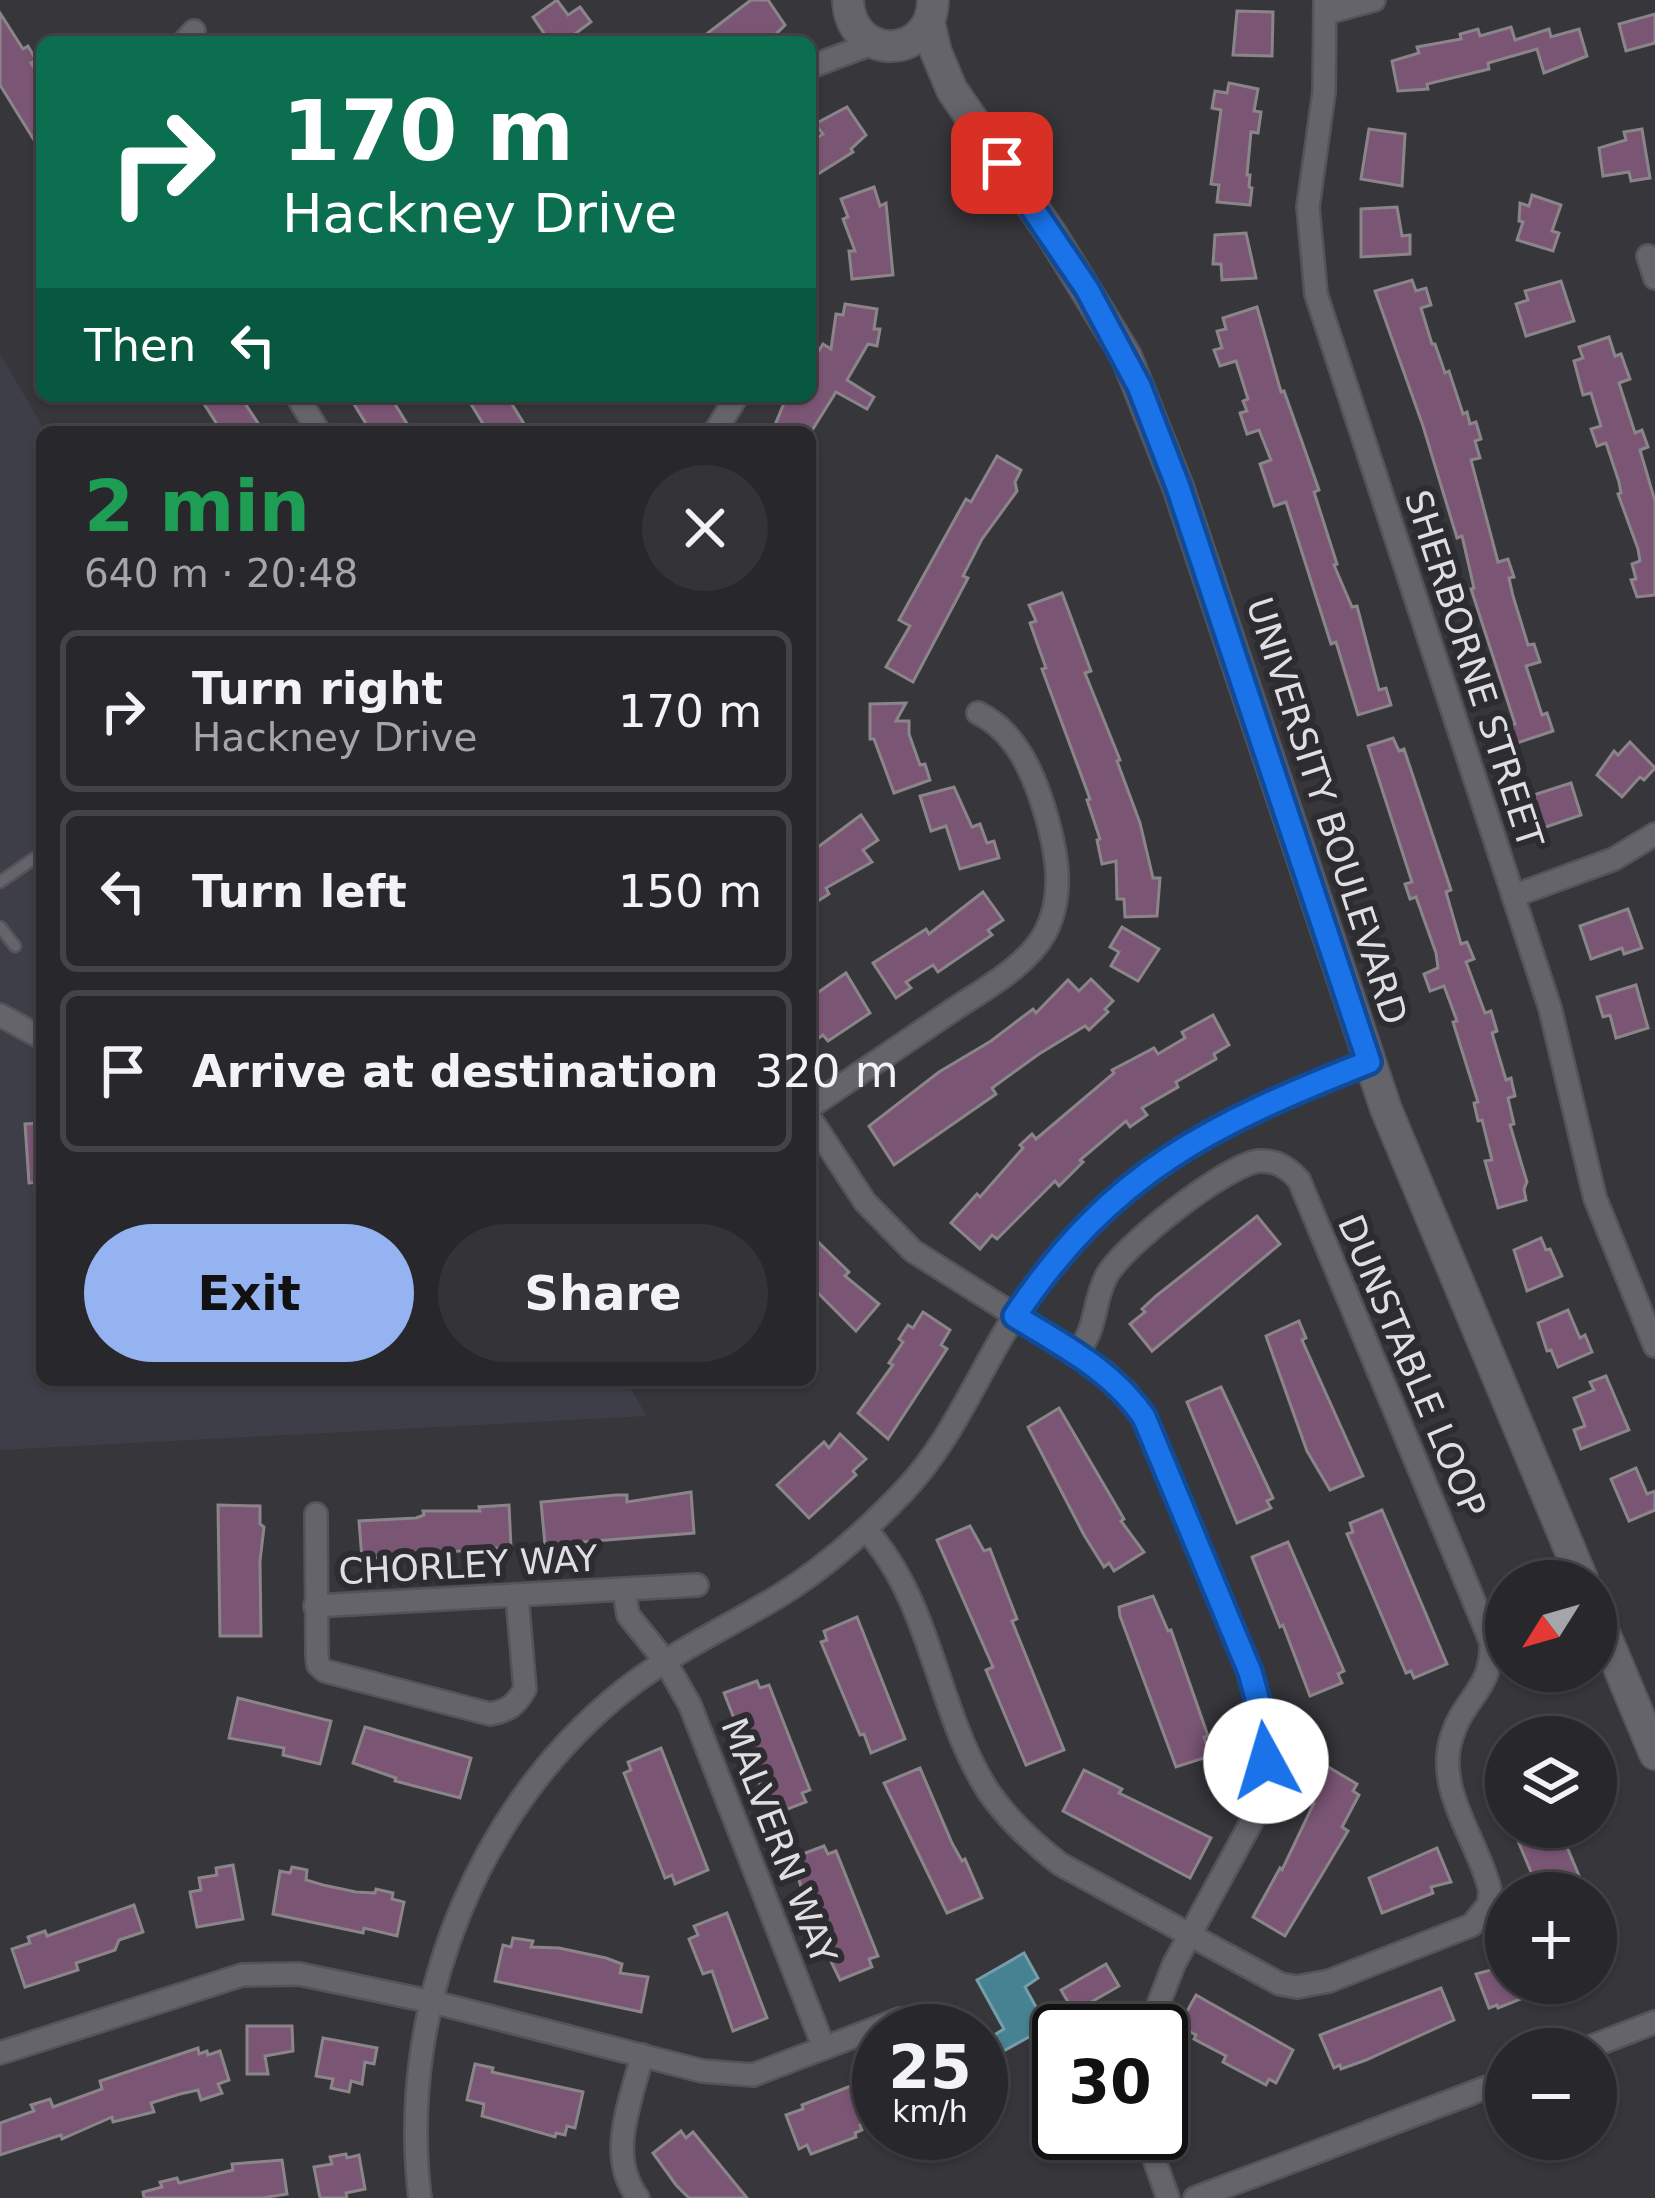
<!DOCTYPE html>
<html lang="en">
<head>
<meta charset="utf-8">
<style>
	:root { --surface:#28282c; --page:#343438; --text:#f1f3f6; --muted:#a5a6a9; --line:#444448; --accent:#95b2f1 }
	body { margin:0; font-family:"DejaVu Sans",sans-serif; background:var(--page); color:var(--text); height:100vh; display:flex; flex-direction:column; font-size:45px; white-space:nowrap }
	* { box-sizing:border-box; margin:0 }
	p { font-size:39px; color:var(--muted) }
	.icon { flex:none; width:66px; height:66px; fill:none; stroke:currentColor; stroke-width:2; stroke-linecap:round; stroke-linejoin:round }
	.map { position:relative; flex:1; overflow:hidden }
	.panel { position:absolute; left:36px; top:426px; width:780px; height:960px; display:flex; flex-direction:column; background:var(--surface); border-radius:18px; box-shadow:0 3px 9px #0004,0 0 0 3px var(--line) }
	.panel>* { flex:none }
	.hud { position:absolute; left:36px; top:36px; width:780px; height:366px; border-radius:18px; box-shadow:0 3px 9px #0004,0 0 0 3px var(--line); background:#0b6e4f; color:#fff; overflow:hidden }
	.needle { width:78px; rotate:233deg }
	.fabs { position:absolute; left:1485px; top:1560px; display:grid; gap:24px }
	.fabs a { display:grid; place-items:center; width:132px; height:132px; border-radius:50%; background:var(--surface); box-shadow:0 3px 9px #0004,0 0 0 3px var(--line); font-size:60px }
	.speed { position:absolute; left:852px; top:2004px; display:flex; gap:24px; font-size:60px; font-weight:700; text-align:center }
	.speed>* { display:grid; place-content:center; width:156px; height:156px; border-radius:50%; background:var(--surface); box-shadow:0 3px 9px #0004,0 0 0 3px var(--line); line-height:1 }
	.speed small { font-size:30px; font-weight:400 }
	.speed .limit { border:6px solid #111; border-radius:18px; background:#fff; color:#111 }
	.pin { position:absolute; display:grid; place-items:center; width:102px; height:102px; color:#fff; margin:-51px; border-radius:24px; box-shadow:0 6px 18px #0006 }
	.me { position:absolute; width:132px; margin:-66px; rotate:354deg; stroke-linejoin:round; filter:drop-shadow(0 0 9px #0008) }
	.turn { display:flex; align-items:center; gap:42px; height:252px; padding:0 48px; font-size:54px }
	.turn .icon { width:156px; height:156px; stroke-width:2.5 }
	.turn b { display:block; font-size:84px; line-height:102px }
	.then { display:flex; align-items:center; height:114px; padding:0 48px; background:#0003; gap:24px; font-size:45px }
	.round { display:grid; place-items:center; flex:none; width:126px; height:126px; border-radius:63px; background:var(--page) }
	.head { display:flex; align-items:center; justify-content:space-between; height:204px; padding:0 48px }
	h1 { font-size:72px; font-weight:700; line-height:90px; color:#1e9e55 }
	.cta { display:flex; gap:24px; margin-top:auto; padding:24px 48px }
	.cta a { flex:1; height:138px; border-radius:72px; background:var(--accent); color:#111; font-size:48px; font-weight:700; line-height:138px; text-align:center }
	.cta a+a { background:var(--page); color:var(--text) }
	ul { padding:0; list-style:none }
	li { display:flex; align-items:center; gap:36px; height:162px; margin:0 24px 18px; padding:0 24px; border:6px solid var(--line); border-radius:18px }
	li div { flex:1 }
	li b { display:block; font-size:45px }
	li em { font-style:normal }
	.map>svg:first-child { display:block }
	.built { fill:#3e3e49 }
	.water { fill:#468292; stroke:#749eaa; stroke-width:3 }
	.building { fill:#7a5574; stroke:#8a8589; stroke-width:3 }
	.lines { fill:none; stroke-linecap:round; stroke-linejoin:round }
	.lane-casing { stroke:#535358; stroke-width:15 }
	.street-casing { stroke:#535358; stroke-width:26 }
	.secondary-casing { stroke:#535358; stroke-width:34 }
	.lane { stroke:#64646a; stroke-width:10 }
	.street { stroke:#64646a; stroke-width:21 }
	.secondary { stroke:#64646a; stroke-width:30 }
	.route-casing { stroke:#114b97; stroke-width:30 }
	.route { stroke:#1a73e8; stroke-width:21 }
	.labels { text-anchor:middle; dominant-baseline:central; stroke-width:12; stroke-linejoin:round; paint-order:stroke }
	.street-label { font-size:36px; fill:#dfdfe3; stroke:#2c2c31 }
</style>
</head>
<body>
<div class="map">
<svg width="1655" height="2198" viewBox="0 0 1655 2198">
	<rect width="100%" height="100%" fill="#36363b"/>
	<polygon class="built" points="0,354 46,432 42,432 42,1380 625,1380 647,1416 0,1450"/>
	<polygon class="water" points="1024,1953 1038,1978 1025,1987 1047,2027 989,2059 981,2043 1004,2029 977,1980"/>
	<g class="building">
		<polygon points="557,0 568,15 580,7 591,22 564,42 550,42 533,17"/>
		<polygon points="751,0 768,0 785,25 774,36 765,42 696,42"/>
		<polygon points="1237,11 1273,12 1272,56 1233,55"/>
		<polygon points="0,13 23,49 28,46 36,60 31,63 42,80 42,153 0,85"/>
		<polygon points="1655,14 1655,43 1626,51 1619,24"/>
		<polygon points="1511,27 1515,40 1549,29 1551,37 1579,29 1587,56 1544,73 1537,49 1488,63 1489,69 1427,84 1428,89 1398,91 1392,61 1419,53 1417,47 1461,39 1460,34 1478,29 1480,36"/>
		<polygon points="1229,83 1258,89 1254,111 1261,112 1258,133 1251,132 1247,175 1250,175 1249,187 1252,188 1250,205 1217,202 1219,185 1211,184 1221,110 1212,108 1215,91 1227,93"/>
		<polygon points="847,107 866,135 851,149 853,152 810,179 810,142 823,134 815,124"/>
		<polygon points="1369,129 1405,134 1402,186 1361,179"/>
		<polygon points="1642,129 1650,178 1631,181 1629,172 1603,176 1599,148 1626,140 1624,132"/>
		<polygon points="874,187 880,206 886,203 893,275 852,279 849,251 855,251 843,219 848,217 841,199"/>
		<polygon points="1532,195 1561,205 1552,231 1559,233 1553,251 1517,240 1523,222 1519,221 1520,203 1529,206"/>
		<polygon points="1397,207 1402,236 1410,235 1410,254 1361,257 1361,209"/>
		<polygon points="1246,233 1256,278 1222,280 1221,264 1213,264 1215,235"/>
		<polygon points="1412,280 1416,291 1426,288 1431,305 1421,308 1432,344 1435,344 1445,373 1449,371 1463,414 1467,412 1470,424 1476,422 1481,439 1475,441 1480,458 1471,460 1498,562 1508,559 1514,577 1509,578 1513,596 1528,645 1534,644 1540,662 1526,666 1542,715 1547,713 1553,731 1514,744 1508,726 1515,724 1471,589 1474,588 1462,536 1457,538 1423,426 1375,291"/>
		<polygon points="1561,281 1574,321 1526,336 1516,304 1528,300 1525,291"/>
		<polygon points="845,304 877,309 874,329 880,329 877,346 868,344 847,380 874,397 867,409 836,392 811,432 772,432 787,396 810,396 810,365 823,344 831,349 836,314 843,315"/>
		<polygon points="1257,307 1281,392 1284,391 1319,490 1314,492 1337,564 1334,565 1352,607 1357,606 1379,690 1386,688 1391,705 1358,715 1336,642 1331,644 1286,502 1274,506 1260,464 1271,460 1259,430 1247,434 1240,413 1247,411 1243,401 1248,399 1236,361 1220,366 1214,350 1222,348 1217,331 1226,329 1223,318"/>
		<polygon points="1609,337 1615,356 1621,354 1630,379 1619,383 1635,433 1642,430 1648,447 1640,450 1655,501 1655,595 1637,597 1631,580 1636,579 1632,564 1640,561 1638,549 1618,494 1621,493 1619,482 1606,443 1597,446 1591,429 1601,426 1591,393 1583,395 1574,361 1583,358 1579,347"/>
		<polygon points="199,396 240,396 258,423 244,432 222,432"/>
		<polygon points="349,396 390,396 409,427 400,432 371,432"/>
		<polygon points="466,396 507,396 529,432 488,432"/>
		<polygon points="997,456 1021,470 1015,482 1017,491 982,539 963,576 968,578 913,682 886,667 910,626 899,620 966,499 971,502"/>
		<polygon points="1062,593 1091,671 1085,673 1120,760 1117,761 1140,823 1153,878 1160,878 1157,916 1125,917 1124,899 1117,899 1116,861 1102,864 1097,840 1100,839 1087,800 1090,799 1042,669 1046,668 1030,623 1036,621 1029,605"/>
		<polygon points="906,703 896,721 909,721 909,734 920,765 925,764 930,780 894,793 874,739 870,739 870,704"/>
		<polygon points="1393,738 1399,751 1404,749 1451,890 1446,892 1461,944 1467,942 1474,959 1466,962 1485,1013 1491,1011 1497,1031 1492,1033 1506,1080 1511,1078 1515,1096 1508,1098 1514,1124 1510,1125 1527,1182 1524,1189 1526,1200 1498,1208 1485,1161 1492,1160 1482,1120 1478,1121 1474,1103 1478,1102 1453,1022 1457,1021 1444,986 1430,991 1424,974 1438,968 1436,953 1416,897 1410,899 1405,884 1412,882 1368,746"/>
		<polygon points="1630,742 1655,768 1644,780 1640,777 1622,797 1597,775 1614,751 1618,755"/>
		<polygon points="1571,783 1581,815 1534,831 1524,798"/>
		<polygon points="954,787 972,827 980,824 987,843 994,841 999,858 960,869 946,826 931,831 920,796"/>
		<polygon points="861,815 878,840 863,850 872,862 826,888 829,894 810,906 810,853"/>
		<polygon points="983,892 1003,920 988,930 992,935 938,972 933,965 906,982 911,988 896,998 873,963 926,929 929,934"/>
		<polygon points="1628,909 1642,948 1624,954 1622,948 1591,959 1580,926"/>
		<polygon points="1122,927 1159,949 1138,981 1111,966 1119,952 1110,947"/>
		<polygon points="846,973 870,1013 828,1041 823,1035 810,1044 810,998"/>
		<polygon points="1091,979 1113,1001 1105,1009 1108,1012 1089,1030 1085,1026 1039,1054 992,1088 996,1094 894,1165 869,1126 939,1072 991,1041 1033,1009 1036,1013 1068,980 1079,991"/>
		<polygon points="1636,985 1648,1028 1616,1038 1610,1015 1603,1017 1597,997"/>
		<polygon points="1213,1015 1229,1045 1214,1054 1216,1059 1176,1082 1178,1087 1142,1108 1147,1115 1130,1127 1126,1121 1080,1160 1083,1162 1059,1186 1055,1181 997,1239 992,1235 980,1249 951,1223 977,1194 980,1197 1023,1148 1020,1145 1032,1134 1036,1139 1114,1073 1112,1070 1154,1048 1158,1054 1185,1038 1182,1032"/>
		<polygon points="42,1123 42,1182 29,1183 25,1124"/>
		<polygon points="1257,1216 1280,1244 1152,1351 1130,1324 1145,1312 1142,1309 1156,1296"/>
		<polygon points="810,1234 849,1272 845,1276 879,1304 856,1331 810,1285"/>
		<polygon points="1541,1238 1546,1250 1550,1249 1562,1276 1527,1291 1514,1250"/>
		<polygon points="1568,1310 1580,1338 1585,1335 1592,1352 1558,1367 1551,1350 1547,1351 1538,1323"/>
		<polygon points="923,1312 950,1330 941,1345 947,1349 888,1439 858,1413 893,1365 889,1363 903,1342 899,1339 908,1325 913,1328"/>
		<polygon points="1299,1321 1306,1338 1302,1340 1363,1476 1330,1490 1307,1451 1266,1336"/>
		<polygon points="1606,1376 1629,1430 1581,1449 1574,1430 1585,1426 1574,1398 1594,1390 1590,1382"/>
		<polygon points="1221,1387 1273,1498 1267,1501 1271,1508 1237,1523 1187,1402"/>
		<polygon points="1059,1408 1124,1519 1121,1521 1144,1552 1114,1571 1109,1563 1104,1567 1084,1535 1028,1427"/>
		<polygon points="840,1434 866,1459 853,1471 856,1475 809,1518 777,1485 824,1442 829,1448"/>
		<polygon points="1636,1468 1647,1494 1655,1491 1655,1510 1629,1521 1611,1479"/>
		<polygon points="691,1492 694,1533 545,1545 541,1502 616,1495 627,1495 627,1502"/>
		<polygon points="218,1505 260,1506 260,1524 264,1527 260,1561 261,1636 220,1636"/>
		<polygon points="509,1505 511,1547 362,1559 359,1521 416,1518 424,1515 423,1511 480,1511 479,1507"/>
		<polygon points="1382,1510 1447,1664 1414,1678 1411,1671 1406,1673 1347,1534 1353,1532 1350,1523"/>
		<polygon points="970,1526 984,1551 990,1549 1017,1619 1012,1621 1064,1750 1026,1765 986,1670 993,1667 937,1540"/>
		<polygon points="1288,1542 1344,1671 1338,1674 1342,1683 1310,1696 1283,1625 1280,1627 1252,1557"/>
		<polygon points="1153,1596 1168,1631 1171,1630 1208,1736 1204,1737 1210,1756 1176,1767 1120,1616 1119,1607"/>
		<polygon points="857,1617 905,1739 871,1753 864,1734 860,1735 821,1642 827,1640 824,1631"/>
		<polygon points="757,1681 760,1688 769,1685 810,1790 802,1793 806,1802 772,1815 724,1693"/>
		<polygon points="238,1698 331,1721 320,1764 283,1755 284,1748 229,1738"/>
		<polygon points="365,1727 471,1758 460,1798 395,1781 396,1778 353,1763"/>
		<polygon points="661,1748 708,1870 675,1884 672,1875 665,1878 624,1773 631,1770 628,1762"/>
		<polygon points="1325,1765 1357,1784 1353,1791 1359,1795 1342,1827 1348,1831 1285,1936 1253,1917 1280,1868 1282,1870 1314,1803 1311,1801"/>
		<polygon points="920,1768 952,1843 962,1861 965,1859 982,1898 947,1913 884,1783"/>
		<polygon points="1084,1770 1122,1789 1119,1793 1211,1838 1190,1878 1063,1811"/>
		<polygon points="1512,1827 1554,1827 1558,1837 1562,1835 1580,1878 1574,1881 1577,1888 1567,1893 1540,1893"/>
		<polygon points="824,1846 828,1854 836,1851 878,1956 869,1959 872,1967 840,1980 812,1922 792,1858"/>
		<polygon points="1437,1848 1451,1882 1431,1887 1433,1893 1382,1913 1369,1878"/>
		<polygon points="233,1865 243,1919 197,1927 190,1892 201,1890 199,1878 217,1875 216,1868"/>
		<polygon points="292,1867 307,1870 306,1880 323,1885 356,1892 375,1893 376,1889 393,1893 392,1899 404,1902 397,1936 364,1928 363,1933 273,1914 280,1871 290,1873"/>
		<polygon points="134,1905 143,1932 119,1940 115,1950 76,1963 78,1970 25,1987 12,1949 30,1943 28,1937 45,1931 47,1936"/>
		<polygon points="727,1913 767,2018 733,2031 712,1971 703,1974 689,1939 698,1935 694,1926"/>
		<polygon points="513,1938 533,1941 531,1947 559,1948 606,1958 622,1964 620,1973 648,1977 641,2012 495,1981 503,1945 511,1947"/>
		<polygon points="1106,1964 1119,1986 1074,2012 1061,1990"/>
		<polygon points="1506,1966 1506,1983 1553,1983 1553,1986 1498,2008 1497,2005 1489,2008 1476,1974"/>
		<polygon points="1441,1988 1454,2020 1366,2060 1341,2069 1340,2065 1334,2068 1320,2035"/>
		<polygon points="1196,1995 1293,2050 1276,2083 1269,2079 1266,2085 1223,2062 1226,2056 1194,2039 1196,2035 1179,2026"/>
		<polygon points="247,2026 292,2026 293,2051 265,2056 268,2074 247,2074"/>
		<polygon points="323,2038 377,2048 374,2064 365,2062 362,2084 351,2081 349,2092 331,2088 333,2079 316,2076"/>
		<polygon points="198,2048 199,2054 207,2051 208,2055 220,2051 229,2080 218,2084 222,2093 201,2100 198,2090 180,2094 151,2103 154,2112 113,2122 112,2117 62,2139 61,2135 0,2155 0,2123 34,2111 31,2105 50,2099 53,2107 102,2089 100,2081"/>
		<polygon points="475,2064 493,2068 492,2072 583,2092 575,2128 567,2126 565,2135 556,2133 555,2137 482,2116 484,2104 467,2100"/>
		<polygon points="879,2075 879,2118 860,2125 862,2130 855,2133 856,2137 811,2154 807,2145 799,2149 786,2115 803,2109 802,2105"/>
		<polygon points="681,2131 686,2138 693,2132 747,2198 689,2198 676,2185 653,2153"/>
		<polygon points="346,2154 347,2158 359,2155 365,2189 346,2193 347,2198 320,2198 314,2167 332,2164 330,2157"/>
		<polygon points="282,2160 287,2194 262,2198 144,2198 143,2192 162,2187 160,2182 177,2178 179,2183 233,2170 232,2164"/>
	</g>
	<g class="lines">
		<defs>
			<g id="lane">
				<polyline points="0,882 42,853"/>
				<polyline points="0,927 15,946"/>
			</g>
			<g id="street">
				<polyline points="1325,0 1324,92 1308,207 1316,294 1550,1008 1595,1198 1655,1346"/>
				<polyline points="1326,13 1374,0"/>
				<polyline points="184,42 194,31"/>
				<polyline points="810,67 874,43"/>
				<polyline points="1648,256 1655,278"/>
				<polyline points="297,396 319,432"/>
				<polyline points="715,432 737,396"/>
				<polyline points="1513,896 1614,859 1655,834"/>
				<polyline points="0,1015 42,1038"/>
				<path d="M810,1107C856,1076 901,1045 947,1014C980,991 1025,969 1045,933C1066,893 1056,848 1044,808C1032,770 1015,731 978,713"/>
				<polyline points="810,1118 865,1202 913,1251 1105,1372 1127,1392 1144,1417 1250,1673 1267,1735 1261,1791 1252,1821 1174,1964 1148,2031"/>
				<path d="M316,1514L317,1655L318,1665L325,1671L490,1714C508,1711 516,1705 525,1689L517,1596"/>
				<path d="M866,1530C932,1602 936,1709 988,1791C1008,1820 1033,1843 1060,1864L1280,1984L1297,1987L1329,1981L1472,1925L1489,1904L1490,1890C1478,1840 1434,1789 1452,1736C1464,1697 1493,1689 1491,1642L1299,1180C1288,1168 1277,1160 1259,1161C1227,1164 1121,1247 1106,1277C1092,1305 1099,1323 1077,1354"/>
				<polyline points="624,1590 628,1615 665,1661 690,1705 824,2048"/>
				<polyline points="315,1606 697,1585"/>
				<polyline points="1585,2049 1655,2022"/>
				<polyline points="0,2053 242,1975 299,1974 433,2002 702,2071 753,2075 900,2019"/>
				<polyline points="1145,2133 1168,2198"/>
				<path d="M420,2198C396,2004 481,1794 639,1679C683,1647 733,1624 779,1596C826,1567 866,1531 904,1491C953,1439 977,1375 1015,1315C1106,1173 1217,1121 1369,1062"/>
				<path d="M638,2198C606,2155 631,2103 642,2055"/>
				<polyline points="1195,2198 1506,2080"/>
			</g>
			<g id="secondary">
				<path d="M848,0C850,62 932,61 933,0"/>
				<polyline points="929,22 936,52 952,90 1052,235 1126,356 1178,487 1386,1109 1583,1581"/>
				<polyline points="1596,1613 1655,1754"/>
			</g>
		</defs>
		<use href="#lane" class="lane-casing"/>
		<use href="#street" class="street-casing"/>
		<use href="#secondary" class="secondary-casing"/>
		<use href="#lane" class="lane"/>
		<use href="#street" class="street"/>
		<use href="#secondary" class="secondary"/>
	</g>
	<g class="lines">
		<defs>
			<path id="route" d="M1002,163L1087,289L1139,386L1178,487L1369,1062C1212,1124 1112,1171 1015,1316C1063,1346 1112,1370 1144,1417L1250,1672L1267,1735L1266,1761"/>
		</defs>
		<use href="#route" class="route-casing"/>
		<use href="#route" class="route"/>
	</g>
	<g class="labels">
		<g class="street-label">
			<text transform="translate(1474 669) rotate(72)">SHERBORNE STREET</text>
			<text transform="translate(1327 811) rotate(72)">UNIVERSITY BOULEVARD</text>
			<text transform="translate(1412 1366) rotate(67)">DUNSTABLE LOOP</text>
			<text transform="translate(468 1565) rotate(-3)">CHORLEY WAY</text>
			<text transform="translate(779 1841) rotate(69)">MALVERN WAY</text>
		</g>
	</g>
</svg>
<div class="fabs">
<a><svg class="needle" viewBox="-14 -14 28 28"><path d="M0-13l5 13h-10z" fill="#e53935"/><path d="M0 13l5-13h-10z" fill="#a5a6a9"/></svg></a>
<a><svg class="icon" aria-label="layers" viewBox="0 0 24 24"><path d="M12 4l9 5-9 5-9-5zM3 14l9 5 9-5"/></svg></a>
<a>+</a>
<a>−</a>
</div>
<div class="speed"><div>25<small>km/h</small></div><div class="limit">30</div></div>
<div class="pin" style="left:1002px;top:163px;background:#d93025"><svg class="icon" aria-label="arrive" viewBox="0 0 24 24"><path d="M6 21V4h12l-3 4 3 4H6"/></svg></div>
<svg class="me" style="left:1266px;top:1761px" viewBox="-20 -20 40 40"><circle r="19" fill="#fff"/><path d="M0-13L10 11 0 6-10 11z" fill="#1a73e8"/></svg>
<div class="hud">
<div class="turn"><svg class="icon" aria-label="right" viewBox="0 0 24 24"><path d="M7 20v-9h11M14 6l5 5-5 5"/></svg><div><b>170 m</b>Hackney Drive</div></div>
<div class="then">Then<svg class="icon" aria-label="left" viewBox="0 0 24 24"><path d="M17 20v-9H6M10 6l-5 5 5 5"/></svg></div>
</div>
<section class="panel">
<div class="head"><div><h1>2 min</h1><p>640 m · 20:48</p></div><a class="round"><svg class="icon" aria-label="close" viewBox="0 0 24 24"><path d="M6 6l12 12M18 6L6 18"/></svg></a></div>
<ul>
<li><svg class="icon" aria-label="right" viewBox="0 0 24 24"><path d="M7 20v-9h11M14 6l5 5-5 5"/></svg><div><b>Turn right</b><p>Hackney Drive</p></div><em>170 m</em></li>
<li><svg class="icon" aria-label="left" viewBox="0 0 24 24"><path d="M17 20v-9H6M10 6l-5 5 5 5"/></svg><div><b>Turn left</b></div><em>150 m</em></li>
<li><svg class="icon" aria-label="arrive" viewBox="0 0 24 24"><path d="M6 21V4h12l-3 4 3 4H6"/></svg><div><b>Arrive at destination</b></div><em>320 m</em></li>
</ul>
<div class="cta"><a>Exit</a><a>Share</a></div>
</section>
</div>
</body>
</html>
